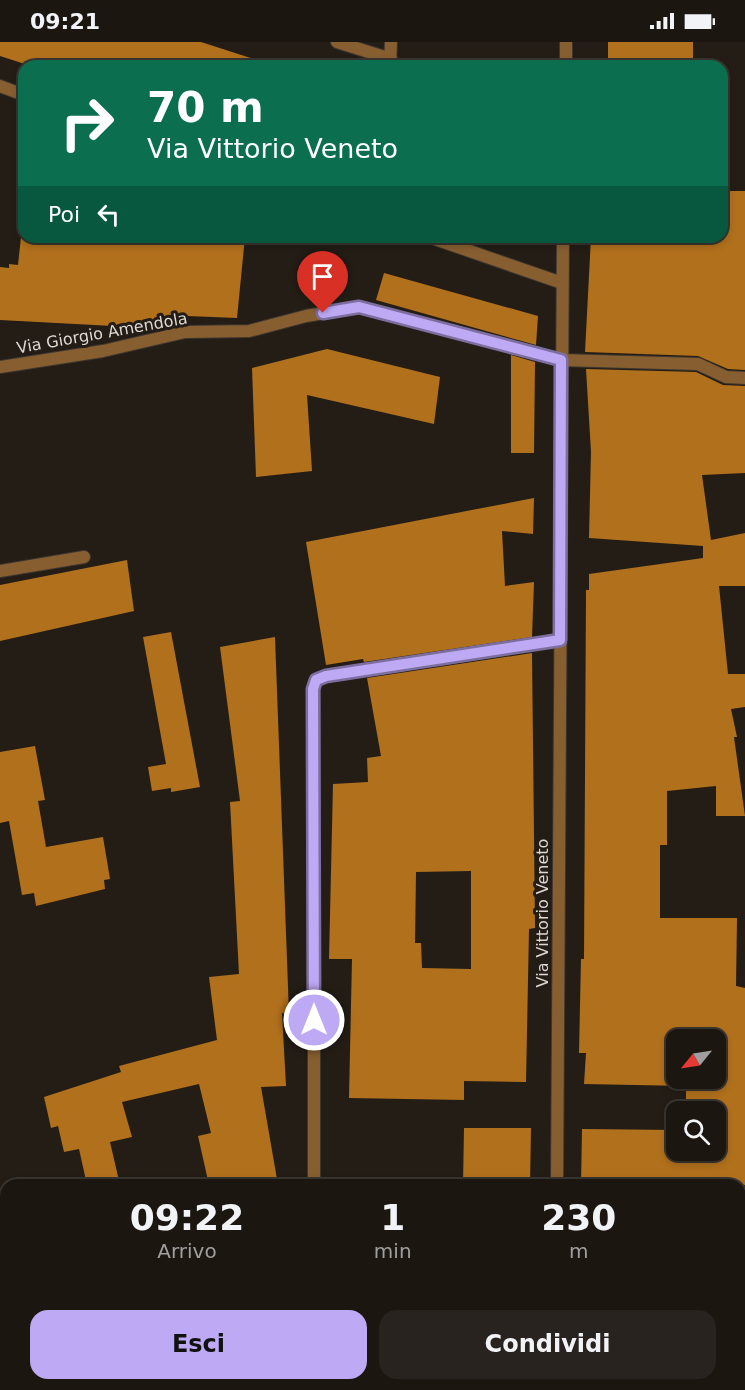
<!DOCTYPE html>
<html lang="it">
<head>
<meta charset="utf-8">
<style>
	:root { --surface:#1b1610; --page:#28231e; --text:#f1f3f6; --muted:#a09f9f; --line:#393530; --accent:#bea9f4 }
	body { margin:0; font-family:"DejaVu Sans",sans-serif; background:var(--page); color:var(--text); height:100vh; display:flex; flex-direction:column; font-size:22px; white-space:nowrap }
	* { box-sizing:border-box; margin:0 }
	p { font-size:20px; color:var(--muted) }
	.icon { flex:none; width:33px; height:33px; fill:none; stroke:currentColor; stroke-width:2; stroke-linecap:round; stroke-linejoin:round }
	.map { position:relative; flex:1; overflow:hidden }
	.panel { position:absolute; left:0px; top:1137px; width:746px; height:212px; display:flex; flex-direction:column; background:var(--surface); border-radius:18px 18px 0 0; box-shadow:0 3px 9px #0003,0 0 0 2px var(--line) }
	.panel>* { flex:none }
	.banner { position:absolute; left:18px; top:18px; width:710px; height:183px; border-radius:18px; box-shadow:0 3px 9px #0003,0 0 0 2px var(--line); background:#0b6e4f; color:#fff; overflow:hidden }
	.needle { width:39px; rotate:240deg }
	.controls { position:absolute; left:666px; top:987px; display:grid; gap:12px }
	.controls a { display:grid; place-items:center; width:60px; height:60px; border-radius:12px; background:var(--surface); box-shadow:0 3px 9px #0003,0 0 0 2px var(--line); font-size:30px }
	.pin { position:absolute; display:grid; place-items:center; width:51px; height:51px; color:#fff; margin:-62px -26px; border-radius:50% 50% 50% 0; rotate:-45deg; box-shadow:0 0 6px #0007 }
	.pin .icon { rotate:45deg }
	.me { position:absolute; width:66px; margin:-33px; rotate:0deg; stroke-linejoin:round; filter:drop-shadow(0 0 4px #0008) }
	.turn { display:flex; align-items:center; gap:21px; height:126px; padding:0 30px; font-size:27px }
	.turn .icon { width:78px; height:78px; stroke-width:2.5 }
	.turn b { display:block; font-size:42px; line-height:51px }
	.then { display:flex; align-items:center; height:57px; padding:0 30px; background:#0003; gap:12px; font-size:22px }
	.eta { display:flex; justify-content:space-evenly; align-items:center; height:102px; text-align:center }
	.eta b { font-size:36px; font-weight:800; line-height:42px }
	.cta { display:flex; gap:12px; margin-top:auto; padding:12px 30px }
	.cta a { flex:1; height:69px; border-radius:18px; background:var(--accent); color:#111; font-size:24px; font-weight:800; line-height:69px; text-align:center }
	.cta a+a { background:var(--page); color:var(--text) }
	.status { display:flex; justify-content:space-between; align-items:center; height:42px; padding:0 30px; background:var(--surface); direction:ltr }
	.status svg { height:16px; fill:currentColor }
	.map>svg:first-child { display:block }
	.building { fill:#b1701c; fill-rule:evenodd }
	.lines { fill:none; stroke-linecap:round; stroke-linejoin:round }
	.service-casing { stroke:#3e3730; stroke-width:14 }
	.minor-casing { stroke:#3e3730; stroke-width:14 }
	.service { stroke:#875e30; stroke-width:12 }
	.minor { stroke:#875e30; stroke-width:12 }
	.route-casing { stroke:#7c6e9f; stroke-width:15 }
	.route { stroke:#bea9f4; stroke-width:10 }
	.labels { text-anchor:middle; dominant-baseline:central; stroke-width:6; stroke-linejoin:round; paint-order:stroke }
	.street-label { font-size:16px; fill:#ddd8d3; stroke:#241d16 }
</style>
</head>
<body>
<div class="status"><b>09:21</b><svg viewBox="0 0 49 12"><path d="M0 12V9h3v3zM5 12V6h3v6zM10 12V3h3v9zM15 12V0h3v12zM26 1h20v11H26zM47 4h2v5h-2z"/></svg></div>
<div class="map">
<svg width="745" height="1348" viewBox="0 0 745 1348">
	<rect width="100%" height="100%" fill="#241d16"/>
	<g class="building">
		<polygon points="0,0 201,0 260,19 259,24 31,24 0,14"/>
		<rect x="608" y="0" width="85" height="24"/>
		<polygon points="722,149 745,149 745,328 728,327 698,314 585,310 591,195 722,195"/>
		<polygon points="21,195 245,195 237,276 187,274 113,284 0,278 0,225 9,226 9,222 18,223"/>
		<polygon points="384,231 538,274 536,303 376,258"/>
		<polygon points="327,307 440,335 434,382 307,353 312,429 256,435 252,326"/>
		<polygon points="511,313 535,320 534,411 511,411"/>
		<path d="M586,327L696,330L723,343L745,344V431L702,433L711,498L745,491V544H719L728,632H745V665L731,667L737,695H734L745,774H716V744L667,749V803H660V876H737L736,944L745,946V1143H581L582,1087L676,1088V1108H716V1070H686V1044L584,1042L586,1011H579L581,917H584L586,548H589V532L703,516V504L589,496L591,410ZM676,998H716V1036H676Z"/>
		<polygon points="534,456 533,492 502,489 505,544 534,540 532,595 364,620 363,617 326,623 306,500"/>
		<polygon points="127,518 134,569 0,599 0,543"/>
		<polygon points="171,590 200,745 171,750 171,746 152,749 148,725 166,722 143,595"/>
		<polygon points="275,595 289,972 282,971 286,1044 261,1045 278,1143 209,1143 198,1094 211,1091 199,1042 122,1060 132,1095 110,1100 120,1143 87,1143 79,1107 64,1110 58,1084 51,1086 44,1055 121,1030 119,1024 217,998 209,935 239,932 230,760 240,759 220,605"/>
		<path d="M532,611L535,886L529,887L526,1040L464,1039V1058L349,1056L352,917H329L333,742L368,740L367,716L381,714L367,636ZM471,829V927L422,926L421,901H415L416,830Z"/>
		<polygon points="35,704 45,758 38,759 46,805 103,795 110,837 104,838 105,847 36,864 34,851 22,853 9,779 0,781 0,710"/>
		<polygon points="464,1086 531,1086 530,1143 463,1143"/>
	</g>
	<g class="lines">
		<defs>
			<g id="service">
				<polyline points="561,318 698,322 726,335 745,336"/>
				<polyline points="0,529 84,515"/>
				<polyline points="314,1143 314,642 316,638 326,634 560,599"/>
			</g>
			<g id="minor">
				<polyline points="337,0 391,17"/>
				<polyline points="390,23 391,0"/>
				<polyline points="566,24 566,0"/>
				<polyline points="0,44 24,53"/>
				<polyline points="429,195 562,241"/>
				<polyline points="0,325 103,309 185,290 249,289 306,274 359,265 561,318"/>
				<polyline points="557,1143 563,195"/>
				<polyline points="555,1348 556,1342"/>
			</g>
		</defs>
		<use href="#service" class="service-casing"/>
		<use href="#minor" class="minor-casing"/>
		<use href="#service" class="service"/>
		<use href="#minor" class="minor"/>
	</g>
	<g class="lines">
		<defs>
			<polyline id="route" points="314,978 313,647 316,638 326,634 560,598 561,318 359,265 323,271"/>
		</defs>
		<use href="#route" class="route-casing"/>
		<use href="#route" class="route"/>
	</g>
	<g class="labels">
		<g class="street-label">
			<text transform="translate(102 291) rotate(-10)">Via Giorgio Amendola</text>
			<text transform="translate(542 871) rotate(-90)">Via Vittorio Veneto</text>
		</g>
	</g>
</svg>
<div class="controls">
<a><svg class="needle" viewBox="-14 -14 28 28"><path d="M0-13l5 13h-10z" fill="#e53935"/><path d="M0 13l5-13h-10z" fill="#a09f9f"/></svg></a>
<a><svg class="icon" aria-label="search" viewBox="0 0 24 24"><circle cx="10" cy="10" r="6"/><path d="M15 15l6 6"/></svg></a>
</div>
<div class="pin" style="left:323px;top:271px;background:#d93025"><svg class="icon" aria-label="arrive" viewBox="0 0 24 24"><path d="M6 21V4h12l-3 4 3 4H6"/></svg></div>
<svg class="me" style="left:314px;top:978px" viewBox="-20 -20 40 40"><circle r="17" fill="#bea9f4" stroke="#fff" stroke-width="3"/><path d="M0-11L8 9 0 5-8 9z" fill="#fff"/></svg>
<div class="banner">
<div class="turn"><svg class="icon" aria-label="right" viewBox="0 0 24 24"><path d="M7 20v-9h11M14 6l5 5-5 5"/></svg><div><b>70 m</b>Via Vittorio Veneto</div></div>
<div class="then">Poi<svg class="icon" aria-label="left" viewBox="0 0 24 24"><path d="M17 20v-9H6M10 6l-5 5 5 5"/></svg></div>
</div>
<section class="panel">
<div class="eta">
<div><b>09:22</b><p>Arrivo</p></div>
<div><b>1</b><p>min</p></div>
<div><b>230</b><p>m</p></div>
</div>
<div class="cta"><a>Esci</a><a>Condividi</a></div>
</section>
</div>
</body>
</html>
